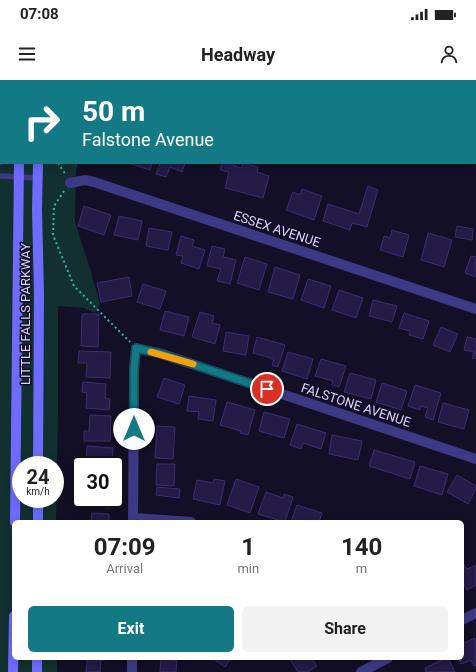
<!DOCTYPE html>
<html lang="en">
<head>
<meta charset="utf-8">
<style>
	:root { --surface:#fff; --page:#f2f2f2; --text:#222; --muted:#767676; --accent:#137a85 }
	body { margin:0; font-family:Roboto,sans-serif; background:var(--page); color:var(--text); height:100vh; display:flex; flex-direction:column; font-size:15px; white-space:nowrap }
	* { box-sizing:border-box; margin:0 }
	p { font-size:13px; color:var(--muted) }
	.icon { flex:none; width:22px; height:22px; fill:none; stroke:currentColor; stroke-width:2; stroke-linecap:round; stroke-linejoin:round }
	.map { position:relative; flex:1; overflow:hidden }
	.panel { position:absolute; left:12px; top:440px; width:452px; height:140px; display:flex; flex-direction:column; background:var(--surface); border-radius:6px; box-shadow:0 2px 10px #0003 }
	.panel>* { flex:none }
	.banner { position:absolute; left:0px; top:0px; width:476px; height:84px; box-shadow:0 2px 10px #0003; background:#137a85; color:#fff; overflow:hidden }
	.speed { position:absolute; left:12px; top:376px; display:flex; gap:8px; font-size:20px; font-weight:700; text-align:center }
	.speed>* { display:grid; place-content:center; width:52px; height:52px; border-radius:50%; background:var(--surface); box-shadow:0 2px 10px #0003; line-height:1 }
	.speed small { font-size:10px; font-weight:400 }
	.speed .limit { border:2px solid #111; border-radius:6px; background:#fff; color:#111 }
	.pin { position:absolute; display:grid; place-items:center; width:34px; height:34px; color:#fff; margin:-17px; border:2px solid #fff; border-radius:50%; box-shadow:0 1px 4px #0007 }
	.me { position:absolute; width:44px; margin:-22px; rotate:0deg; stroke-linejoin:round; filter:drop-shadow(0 0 3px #0008) }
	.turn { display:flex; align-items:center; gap:14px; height:84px; padding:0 16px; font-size:18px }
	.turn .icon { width:52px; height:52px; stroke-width:2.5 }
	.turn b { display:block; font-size:28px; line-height:34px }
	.eta { display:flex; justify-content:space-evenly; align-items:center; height:68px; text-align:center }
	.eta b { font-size:24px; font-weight:700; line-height:28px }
	.action { display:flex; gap:8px; margin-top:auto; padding:8px 16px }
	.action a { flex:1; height:46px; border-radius:6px; background:var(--accent); color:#fff; font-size:16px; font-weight:700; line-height:46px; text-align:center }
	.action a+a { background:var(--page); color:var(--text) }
	.status { display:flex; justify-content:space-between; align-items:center; height:28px; padding:0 20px; background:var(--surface); direction:ltr }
	.status svg { height:11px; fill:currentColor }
	header { display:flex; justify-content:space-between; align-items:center; height:52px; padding:0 16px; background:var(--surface); font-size:18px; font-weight:700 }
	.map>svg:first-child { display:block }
	.green { fill:#12302f; fill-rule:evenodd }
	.building { fill:#241b47; stroke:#3b2d73 }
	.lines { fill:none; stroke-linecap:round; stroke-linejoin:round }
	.path { stroke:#2fb8b0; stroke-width:2; stroke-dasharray:2 3; stroke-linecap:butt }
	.service { stroke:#3d3a85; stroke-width:5.5 }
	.minor { stroke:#3d3a85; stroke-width:10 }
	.secondary { stroke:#6f6bff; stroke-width:10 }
	.route-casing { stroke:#0c4f56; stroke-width:10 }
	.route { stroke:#137a85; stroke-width:7 }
	.slow { stroke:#f59e0b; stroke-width:7 }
	.labels { text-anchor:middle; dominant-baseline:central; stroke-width:3; stroke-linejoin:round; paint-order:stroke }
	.street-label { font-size:13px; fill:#d9d4ff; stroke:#130f26 }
</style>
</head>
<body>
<div class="status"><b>07:08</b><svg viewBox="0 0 49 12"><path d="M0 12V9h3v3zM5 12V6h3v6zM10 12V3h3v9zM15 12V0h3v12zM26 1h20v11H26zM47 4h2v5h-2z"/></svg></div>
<header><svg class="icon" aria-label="menu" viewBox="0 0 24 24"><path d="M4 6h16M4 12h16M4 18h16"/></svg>Headway<svg class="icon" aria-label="person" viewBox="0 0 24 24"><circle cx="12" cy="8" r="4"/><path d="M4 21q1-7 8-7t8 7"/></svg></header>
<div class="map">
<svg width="476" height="592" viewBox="0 0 476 592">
	<rect width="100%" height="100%" fill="#130f26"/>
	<path class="green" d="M0,0H105L1,1V83H78L76,91L75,142L91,192L100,224L95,233L84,228L58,226V335L56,442H14V578H57V592H0ZM21,385H55V419H21Z"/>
	<g class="building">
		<polygon points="128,83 152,83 150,90"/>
		<polygon points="160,83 185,83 182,92 170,87 166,97 156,94"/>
		<polygon points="222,83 234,83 234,86 242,88 243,83 258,87 257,92 269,96 263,118 225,108 229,92 220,90"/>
		<polygon points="368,106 378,110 367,147 352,143 350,150 323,141 328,124 359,134"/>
		<polygon points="302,109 322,116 314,140 286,130 293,112 300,115"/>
		<polygon points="84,126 111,135 104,155 78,146"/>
		<polygon points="119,136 142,141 138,160 114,155"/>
		<polygon points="457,146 473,149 472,160 455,157"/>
		<polygon points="149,148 172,152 168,170 146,166"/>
		<polygon points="392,150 409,155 403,177 380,170 384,156 390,158"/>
		<polygon points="428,153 452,160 444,187 421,180"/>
		<polygon points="181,156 194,160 192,166 205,170 199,189 181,183 183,176 176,175"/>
		<polygon points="212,166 225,169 223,177 236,180 230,204 217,201 221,189 207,186"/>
		<polygon points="471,176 476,177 476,197 465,193"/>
		<polygon points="245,177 267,184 259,210 237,203"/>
		<polygon points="275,187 300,195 293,219 268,212"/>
		<polygon points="129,197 132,216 101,222 97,203"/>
		<polygon points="308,199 331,206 324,228 301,220"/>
		<polygon points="143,204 166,211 160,229 137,222"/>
		<polygon points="339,210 363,218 356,238 332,230"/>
		<polygon points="373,220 397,226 392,242 369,236"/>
		<polygon points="165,231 189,237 184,256 160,250"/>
		<polygon points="200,232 214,236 212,243 220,245 215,264 192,257"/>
		<polygon points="404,233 429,241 423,259 409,255 410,251 399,248"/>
		<polygon points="82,234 99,234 98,267 81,266"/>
		<polygon points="441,247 458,254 450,272 433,265"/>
		<polygon points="226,252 249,256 246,275 223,271"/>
		<polygon points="257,257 285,265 278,287 272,285 274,279 253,273"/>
		<polygon points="467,257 476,259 476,279 472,278 474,272 464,270"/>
		<polygon points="79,271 111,272 110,298 86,297 87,283 78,283"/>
		<polygon points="288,272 313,279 307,299 282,291"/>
		<polygon points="321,279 346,286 339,307 332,305 333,301 315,296"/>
		<polygon points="350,293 376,300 371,319 344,312"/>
		<polygon points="164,298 185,305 179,324 157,317"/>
		<polygon points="83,302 106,304 105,318 110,319 109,330 86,328 87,313 82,312"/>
		<polygon points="382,303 407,311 401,330 376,322"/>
		<polygon points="415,305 441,313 433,340 425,337 428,328 421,326 420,330 408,326"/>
		<polygon points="189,316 216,320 213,341 198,339 199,332 187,331"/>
		<polygon points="227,322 255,330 248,355 240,353 241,351 220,345"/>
		<polygon points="443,323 469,330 464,349 438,342"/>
		<polygon points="264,332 290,339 284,358 259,351"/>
		<polygon points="90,335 111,336 110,361 84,361 84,351 89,351"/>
		<polygon points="297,344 326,353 321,369 303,363 301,369 290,365"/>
		<polygon points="157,346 175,347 173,379 155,378"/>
		<polygon points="332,355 362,361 358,380 329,374"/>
		<polygon points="87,366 113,368 112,385 86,385"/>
		<polygon points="374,370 415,382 410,399 369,386"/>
		<polygon points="157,384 175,384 174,406 156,405"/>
		<polygon points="420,386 448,394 442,415 414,406"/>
		<polygon points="457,395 476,406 476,409 468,424 447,412"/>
		<polygon points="214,399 225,401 220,425 193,419 197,400 213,403"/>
		<polygon points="236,399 259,407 250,433 227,425"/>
		<polygon points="157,407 180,409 179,418 156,415"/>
		<polygon points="266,412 283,418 284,414 293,417 285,442 258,434"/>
		<polygon points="90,419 110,419 109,428 89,426"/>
		<polygon points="297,425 322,433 319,442 291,442"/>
		<polygon points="92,433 109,434 109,442 91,442"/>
		<polygon points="462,483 463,483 467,489 476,485 476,505 467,510 462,501"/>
		<polygon points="475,558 476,585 474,586 471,580 461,584 459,578 462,578 462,564"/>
		<polygon points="87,578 106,578 106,580 101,580 100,592 86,592"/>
		<polygon points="212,578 231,578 225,587"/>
		<polygon points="289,578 311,578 317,586 308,592 298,592"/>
		<polygon points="446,578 448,578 455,592 426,592 425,588"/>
		<polygon points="161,579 177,580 176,592 160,592"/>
	</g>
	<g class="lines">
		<g class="path">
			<polyline points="72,1 72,0"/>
			<polyline points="58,83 66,95"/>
			<polyline points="64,111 54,126 53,155 74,206 130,262"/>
		</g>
		<g class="service">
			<polyline points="0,82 1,82"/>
			<polyline points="0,96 38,98"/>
		</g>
		<g class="minor">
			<polyline points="400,0 403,1"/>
			<polyline points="475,25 476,26"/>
			<polyline points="70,103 85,100 94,102 476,229"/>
			<polyline points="134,438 191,442"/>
			<polyline points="133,442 134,290 136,268 162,274 476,379"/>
			<polyline points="462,540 476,533"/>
			<polyline points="132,592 132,578"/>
			<polyline points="361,592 388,578"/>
		</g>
		<g class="secondary">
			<polyline points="31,1 31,0"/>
			<polyline points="50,1 50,0"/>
			<polyline points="38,385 39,214 37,129 38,83"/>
			<polyline points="15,442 19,83"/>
			<polyline points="38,442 38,419"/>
			<polyline points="13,592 14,536"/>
			<polyline points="37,592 37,578"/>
		</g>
	</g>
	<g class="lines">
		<defs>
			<polyline id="route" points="134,349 134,290 136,268 162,274 267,309"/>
		</defs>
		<use href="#route" class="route-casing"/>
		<use href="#route" class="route"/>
		<polyline class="slow" points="151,272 193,284"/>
	</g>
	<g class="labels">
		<g class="street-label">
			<text transform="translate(277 149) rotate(18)">ESSEX AVENUE</text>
			<text transform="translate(25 234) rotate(-90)">LITTLE FALLS PARKWAY</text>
			<text transform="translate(356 325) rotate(18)">FALSTONE AVENUE</text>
		</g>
	</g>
</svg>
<div class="speed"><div>24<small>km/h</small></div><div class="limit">30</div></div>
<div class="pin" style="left:267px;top:309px;background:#d93025"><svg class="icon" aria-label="arrive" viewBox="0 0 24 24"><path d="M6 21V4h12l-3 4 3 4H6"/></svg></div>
<svg class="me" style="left:134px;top:349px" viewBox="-20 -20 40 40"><circle r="19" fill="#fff"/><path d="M0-13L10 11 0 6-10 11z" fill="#137a85"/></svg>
<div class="banner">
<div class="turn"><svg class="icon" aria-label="right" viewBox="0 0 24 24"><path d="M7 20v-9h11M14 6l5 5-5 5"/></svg><div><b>50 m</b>Falstone Avenue</div></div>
</div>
<section class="panel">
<div class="eta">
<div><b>07:09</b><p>Arrival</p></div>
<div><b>1</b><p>min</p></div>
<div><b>140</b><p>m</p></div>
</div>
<div class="action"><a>Exit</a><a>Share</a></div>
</section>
</div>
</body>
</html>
